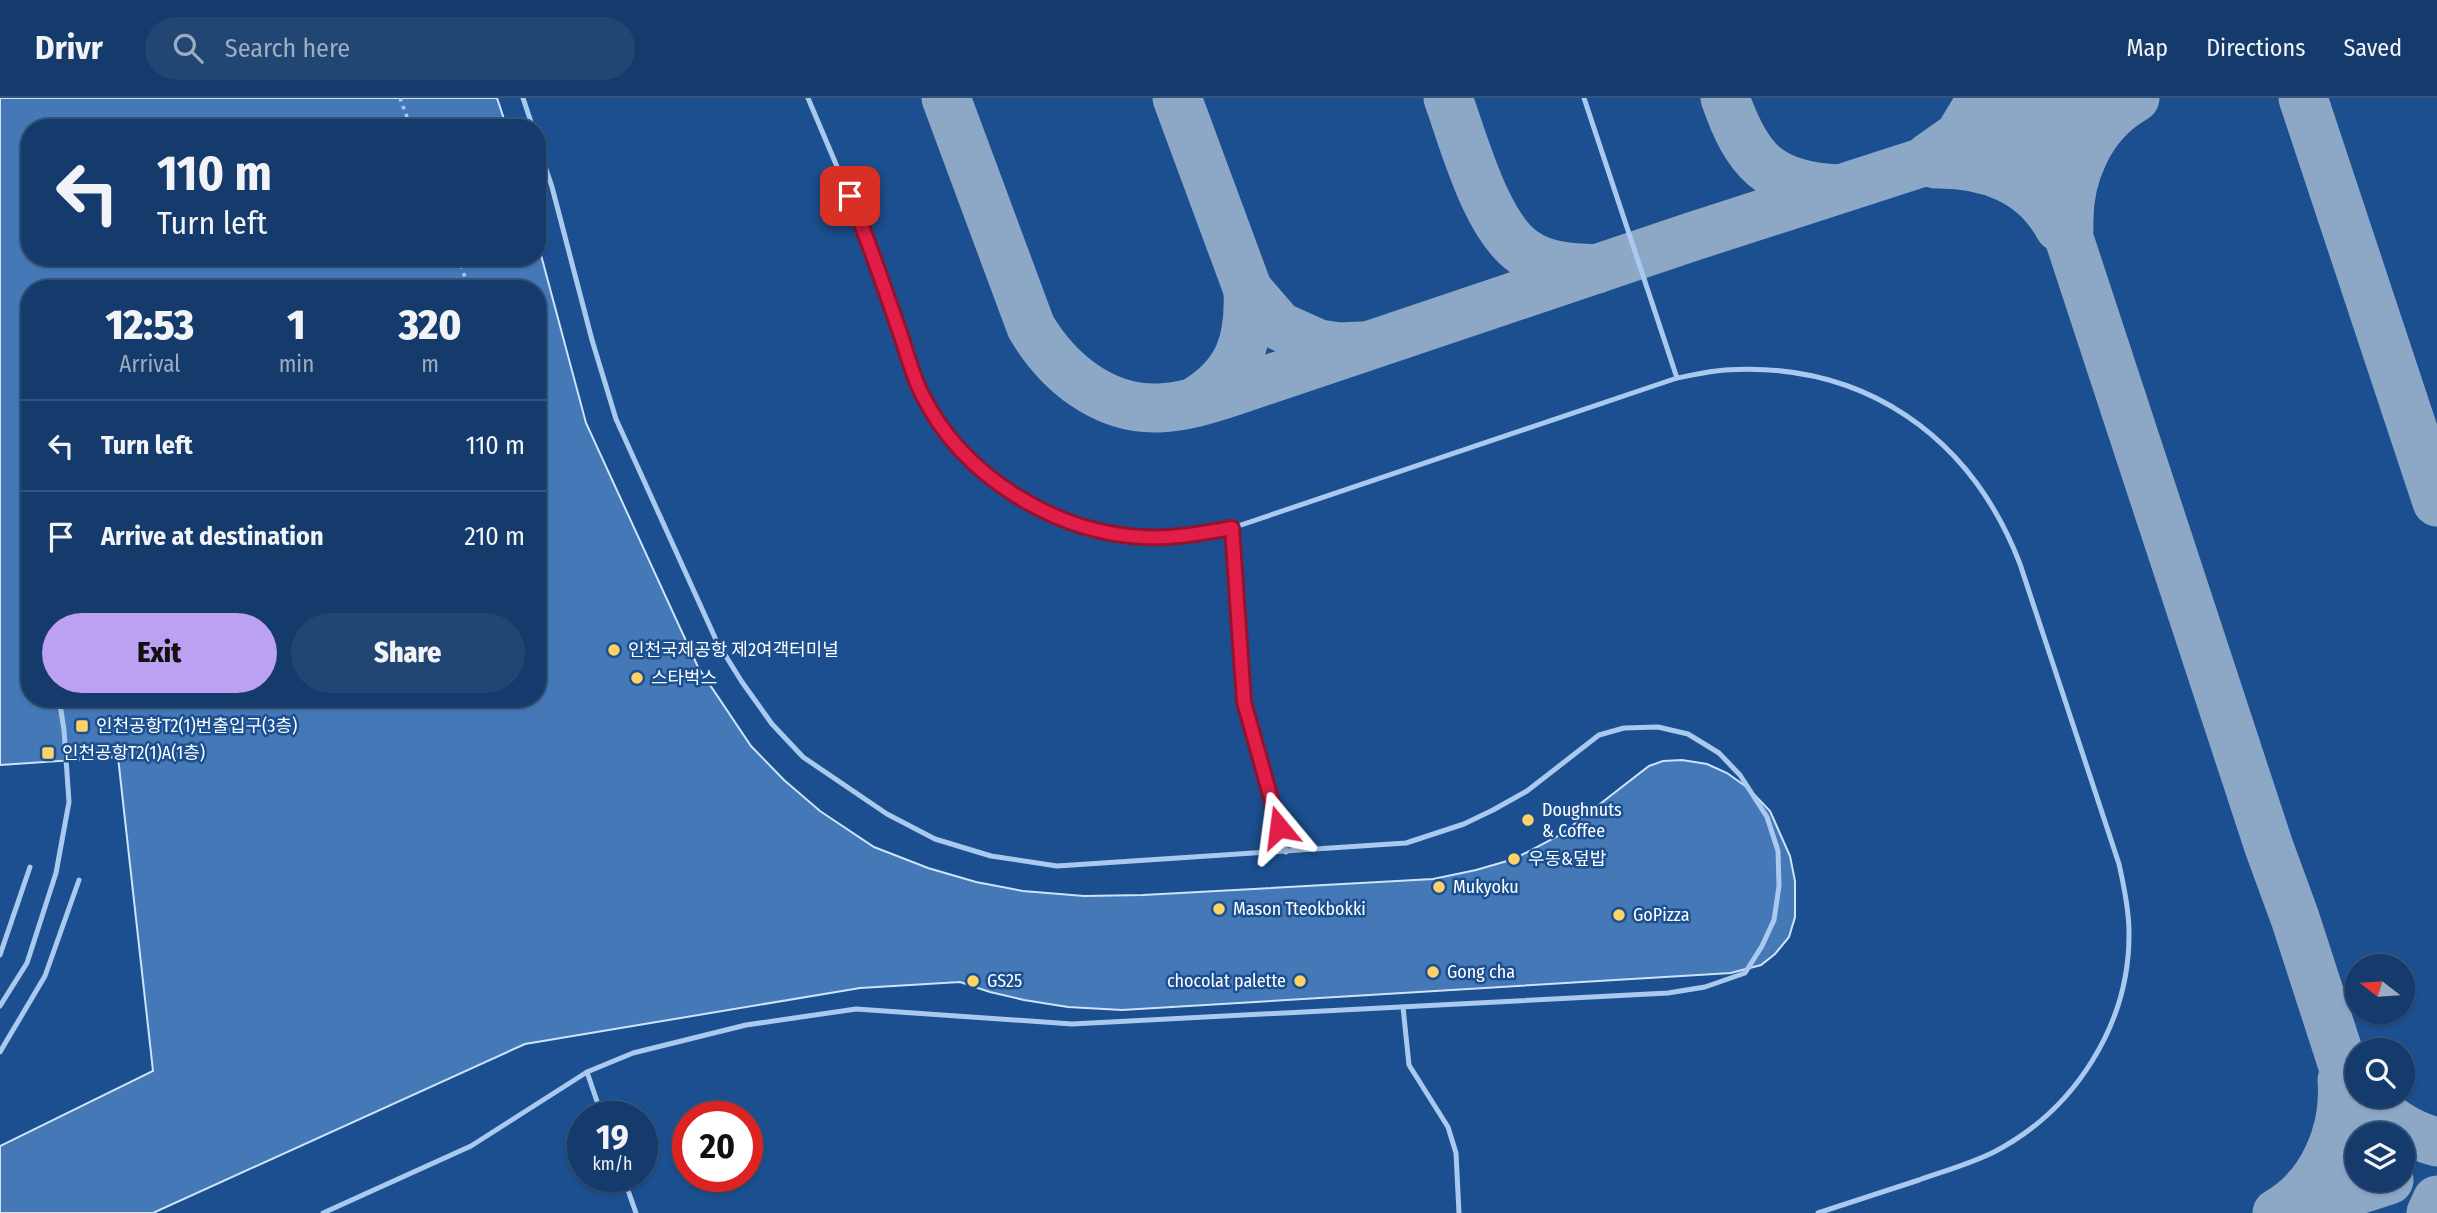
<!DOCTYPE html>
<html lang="en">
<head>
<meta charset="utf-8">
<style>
	:root { --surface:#143b6b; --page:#214673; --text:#f1f3f6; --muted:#9dadc1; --line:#33557e; --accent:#bca0f2 }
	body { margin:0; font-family:"Fira Sans Condensed","Noto Sans KR",sans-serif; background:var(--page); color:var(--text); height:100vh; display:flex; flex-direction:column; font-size:26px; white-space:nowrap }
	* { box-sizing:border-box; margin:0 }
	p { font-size:23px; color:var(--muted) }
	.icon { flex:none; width:38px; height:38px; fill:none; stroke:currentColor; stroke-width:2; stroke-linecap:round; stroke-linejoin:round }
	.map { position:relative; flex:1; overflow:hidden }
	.side { position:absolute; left:21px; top:182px; width:525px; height:427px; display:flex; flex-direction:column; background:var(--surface); border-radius:28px; box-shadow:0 2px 5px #0004,0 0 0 2px var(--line) }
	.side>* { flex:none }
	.guide { position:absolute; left:21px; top:21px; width:525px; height:147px; border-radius:28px; box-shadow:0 2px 5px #0004,0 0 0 2px var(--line); background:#143b6b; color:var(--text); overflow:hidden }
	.needle { width:46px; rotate:287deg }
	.buttons { position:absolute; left:2345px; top:856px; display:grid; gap:14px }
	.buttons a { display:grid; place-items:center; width:70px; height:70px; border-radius:50%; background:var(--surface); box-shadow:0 2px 5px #0004,0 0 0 2px var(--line); font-size:35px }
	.speed { position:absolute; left:567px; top:1003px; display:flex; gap:14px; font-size:35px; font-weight:700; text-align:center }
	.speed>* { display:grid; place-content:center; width:91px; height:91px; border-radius:50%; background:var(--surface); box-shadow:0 2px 5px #0004,0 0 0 2px var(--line); line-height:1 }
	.speed small { font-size:18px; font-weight:400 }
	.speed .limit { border:10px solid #d22; background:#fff; color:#111 }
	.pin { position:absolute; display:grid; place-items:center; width:60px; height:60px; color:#fff; margin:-30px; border-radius:14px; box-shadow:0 4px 10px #0006 }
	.me { position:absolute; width:77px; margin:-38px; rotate:344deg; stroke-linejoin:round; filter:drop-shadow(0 0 5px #0008) }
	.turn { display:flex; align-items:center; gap:24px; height:147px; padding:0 21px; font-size:32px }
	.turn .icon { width:91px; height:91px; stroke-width:2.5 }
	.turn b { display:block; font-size:49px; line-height:60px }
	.eta { display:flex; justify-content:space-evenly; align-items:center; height:119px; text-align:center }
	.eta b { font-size:42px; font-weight:800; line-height:49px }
	.cta { display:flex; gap:14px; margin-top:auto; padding:14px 21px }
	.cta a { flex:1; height:80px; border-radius:42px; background:var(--accent); color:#111; font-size:28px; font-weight:800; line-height:80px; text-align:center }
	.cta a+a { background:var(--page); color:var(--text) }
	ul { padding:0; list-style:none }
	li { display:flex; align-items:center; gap:21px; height:91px; padding:0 21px; border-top:2px solid var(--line) }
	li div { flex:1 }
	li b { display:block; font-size:26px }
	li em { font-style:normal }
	header { display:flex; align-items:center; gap:42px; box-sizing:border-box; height:98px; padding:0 35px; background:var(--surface); border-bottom:2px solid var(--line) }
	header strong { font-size:33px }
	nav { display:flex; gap:38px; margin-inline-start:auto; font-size:24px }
	.search { width:490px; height:63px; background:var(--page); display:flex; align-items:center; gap:18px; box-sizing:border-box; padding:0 24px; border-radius:38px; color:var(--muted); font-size:26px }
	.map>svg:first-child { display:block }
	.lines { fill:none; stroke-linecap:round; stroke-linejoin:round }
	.taxiway { stroke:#8da7c7; stroke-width:49 }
	.building { fill:#4478b7; stroke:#cfe3fa; stroke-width:2; fill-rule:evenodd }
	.path { stroke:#a9c9ee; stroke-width:3.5; stroke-dasharray:3.5 5; stroke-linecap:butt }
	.lane { stroke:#a9c9ee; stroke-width:5 }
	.route-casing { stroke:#92132f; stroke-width:18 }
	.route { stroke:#e11d48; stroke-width:12 }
	.poi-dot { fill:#ffd166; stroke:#1b4f8f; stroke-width:2.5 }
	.labels { text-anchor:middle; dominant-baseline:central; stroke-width:5; stroke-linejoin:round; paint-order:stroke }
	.poi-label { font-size:18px; fill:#fff; stroke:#1b4f8f; text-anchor:start }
</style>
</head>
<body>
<header>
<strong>Drivr</strong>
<div class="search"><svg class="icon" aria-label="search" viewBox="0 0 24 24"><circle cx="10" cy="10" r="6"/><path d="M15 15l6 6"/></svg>Search here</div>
<nav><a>Map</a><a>Directions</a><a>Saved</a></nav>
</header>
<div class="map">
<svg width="2437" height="1115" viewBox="0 0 2437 1115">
	<rect width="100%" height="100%" fill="#1b4f8f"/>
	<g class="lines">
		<g class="taxiway">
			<path d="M946,0L1031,229C1058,274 1103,312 1159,310C1184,309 1210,301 1234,293L1691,139L2122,0"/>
			<polyline points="1177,0 1248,192 1279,228 1319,246 1340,249 1361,248"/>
			<path d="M1448,0C1464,44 1486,128 1524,154C1545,169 1572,170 1597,171"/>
			<path d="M1725,0C1747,63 1769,88 1839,91"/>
			<polyline points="2023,0 2269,749 2295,820 2365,1036"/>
			<polyline points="2303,0 2437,404"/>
			<polyline points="1929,59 1959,38 1982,0"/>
			<path d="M1935,66C1986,65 2034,82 2059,129"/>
			<path d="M2069,130C2067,79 2089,26 2135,0"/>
			<path d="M1196,303C1240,276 1250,242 1248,192"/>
			<path d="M2363,998C2385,1020 2406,1036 2437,1044"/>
			<path d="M2277,1115C2323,1089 2346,1033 2342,982"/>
			<polyline points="2287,1115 2389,1082"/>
			<polyline points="2431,1115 2437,1102"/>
		</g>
	</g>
	<path class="building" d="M0,0H497L507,30H30V159H537V142L586,325L698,569L751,648L784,682L820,713L874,749L928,770L976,784L1023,793L1084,798L1143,797L1433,781L1476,772L1514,761L1560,737L1649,668L1663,663L1682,662L1707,666L1727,675L1748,690L1770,713L1790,758L1795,783V819L1789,839L1775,856L1761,867L1731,875L1122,912L1068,909L1024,902L990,894L960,884L860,890L525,946L153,1115H0V1048L153,973L118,659L0,667ZM30,191H537V600H30Z"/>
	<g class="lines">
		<g class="path">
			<polyline points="400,0 411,30"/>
			<polyline points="458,159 467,185"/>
		</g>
		<g class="lane">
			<polyline points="523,0 533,30"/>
			<path d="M808,0L860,123L922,298C933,314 943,331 956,346C1000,399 1073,435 1142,439C1173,441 1202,435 1232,430L1677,280C1693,277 1709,273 1725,272C1864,263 1971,338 2020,466L2119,766C2124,788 2129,811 2129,834C2130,926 2075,1012 1994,1054C1970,1066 1944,1073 1919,1082C1885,1093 1851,1104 1818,1115"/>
			<polyline points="1584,0 1677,280"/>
			<polyline points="1232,430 1244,605 1286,754"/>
			<polyline points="0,857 30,769"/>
			<polyline points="0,908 27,865 56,775 69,704 64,632 59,600"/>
			<polyline points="1403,909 1409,967 1448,1029 1456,1055 1459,1115"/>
			<polyline points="0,954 45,878 79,782"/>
			<polyline points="587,974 602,1018"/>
			<polyline points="623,1078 636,1115"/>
			<polyline points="323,1115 471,1048 587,974 633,955 746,927 856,911 1072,926 1668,895 1705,889 1745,875 1762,848 1774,822 1779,788 1778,753 1767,719 1740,677 1719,655 1688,636 1658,629 1624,630 1599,637 1527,693 1493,712 1464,726 1406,745 1057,768 991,758 935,741 887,716 803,659 772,626 742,584 717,544 616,321 592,242 552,89 537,44"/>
		</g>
	</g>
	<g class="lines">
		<defs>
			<path id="route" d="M850,98C869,144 885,191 901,238C908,258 913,280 923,298C963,378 1054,434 1142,439C1173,441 1202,435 1232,430L1244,604L1279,729"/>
		</defs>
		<use href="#route" class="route-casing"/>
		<use href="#route" class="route"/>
	</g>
	<g class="poi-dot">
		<circle cx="614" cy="552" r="7"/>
		<circle cx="637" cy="580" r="7"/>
		<rect x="75" y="621" width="14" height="14" rx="3.5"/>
		<rect x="41" y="648" width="14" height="14" rx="3.5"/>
		<circle cx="1528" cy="722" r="7"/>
		<circle cx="1514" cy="761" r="7"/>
		<circle cx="1439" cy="789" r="7"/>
		<circle cx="1219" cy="811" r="7"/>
		<circle cx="1619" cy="817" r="7"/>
		<circle cx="1433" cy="874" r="7"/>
		<circle cx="973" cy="883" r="7"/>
		<circle cx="1300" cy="883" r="7"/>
	</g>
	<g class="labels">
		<g class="poi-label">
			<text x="628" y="552">인천국제공항 제2여객터미널</text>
			<text x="651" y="580">스타벅스</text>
			<text x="96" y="628">인천공항T2(1)번출입구(3층)</text>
			<text x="62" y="655">인천공항T2(1)A(1층)</text>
			<text x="1542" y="712">Doughnuts<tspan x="1542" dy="21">&amp; Coffee</tspan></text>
			<text x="1528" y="761">우동&amp;덮밥</text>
			<text x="1453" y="789">Mukyoku</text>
			<text x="1233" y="811">Mason Tteokbokki</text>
			<text x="1633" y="817">GoPizza</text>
			<text x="1447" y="874">Gong cha</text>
			<text x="987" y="883">GS25</text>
			<text x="1286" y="883" text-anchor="end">chocolat palette</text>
		</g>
	</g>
</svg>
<div class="buttons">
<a><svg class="needle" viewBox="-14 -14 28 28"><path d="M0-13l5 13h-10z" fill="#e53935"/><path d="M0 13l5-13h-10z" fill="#9dadc1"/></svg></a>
<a><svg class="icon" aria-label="search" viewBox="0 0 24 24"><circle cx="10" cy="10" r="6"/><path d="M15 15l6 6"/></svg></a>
<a><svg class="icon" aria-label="layers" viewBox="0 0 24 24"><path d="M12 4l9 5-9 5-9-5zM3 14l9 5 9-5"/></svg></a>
</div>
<div class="speed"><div>19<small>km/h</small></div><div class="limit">20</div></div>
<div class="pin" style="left:850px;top:98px;background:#d93025"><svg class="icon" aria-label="arrive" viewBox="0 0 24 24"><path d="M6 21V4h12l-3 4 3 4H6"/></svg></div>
<svg class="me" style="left:1279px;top:729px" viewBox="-20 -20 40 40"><path d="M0-17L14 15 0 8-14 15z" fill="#e11d48" stroke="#fff" stroke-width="4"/></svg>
<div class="guide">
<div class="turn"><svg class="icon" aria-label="left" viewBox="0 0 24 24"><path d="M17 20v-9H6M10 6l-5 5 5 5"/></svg><div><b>110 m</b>Turn left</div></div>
</div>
<section class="side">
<div class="eta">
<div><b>12:53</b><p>Arrival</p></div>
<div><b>1</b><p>min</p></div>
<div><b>320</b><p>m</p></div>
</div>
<ul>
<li><svg class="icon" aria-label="left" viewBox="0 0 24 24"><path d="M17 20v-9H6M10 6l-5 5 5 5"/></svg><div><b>Turn left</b></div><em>110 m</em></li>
<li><svg class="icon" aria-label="arrive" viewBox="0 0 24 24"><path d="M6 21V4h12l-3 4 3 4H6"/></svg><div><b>Arrive at destination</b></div><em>210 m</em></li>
</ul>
<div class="cta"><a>Exit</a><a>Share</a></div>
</section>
</div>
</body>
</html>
